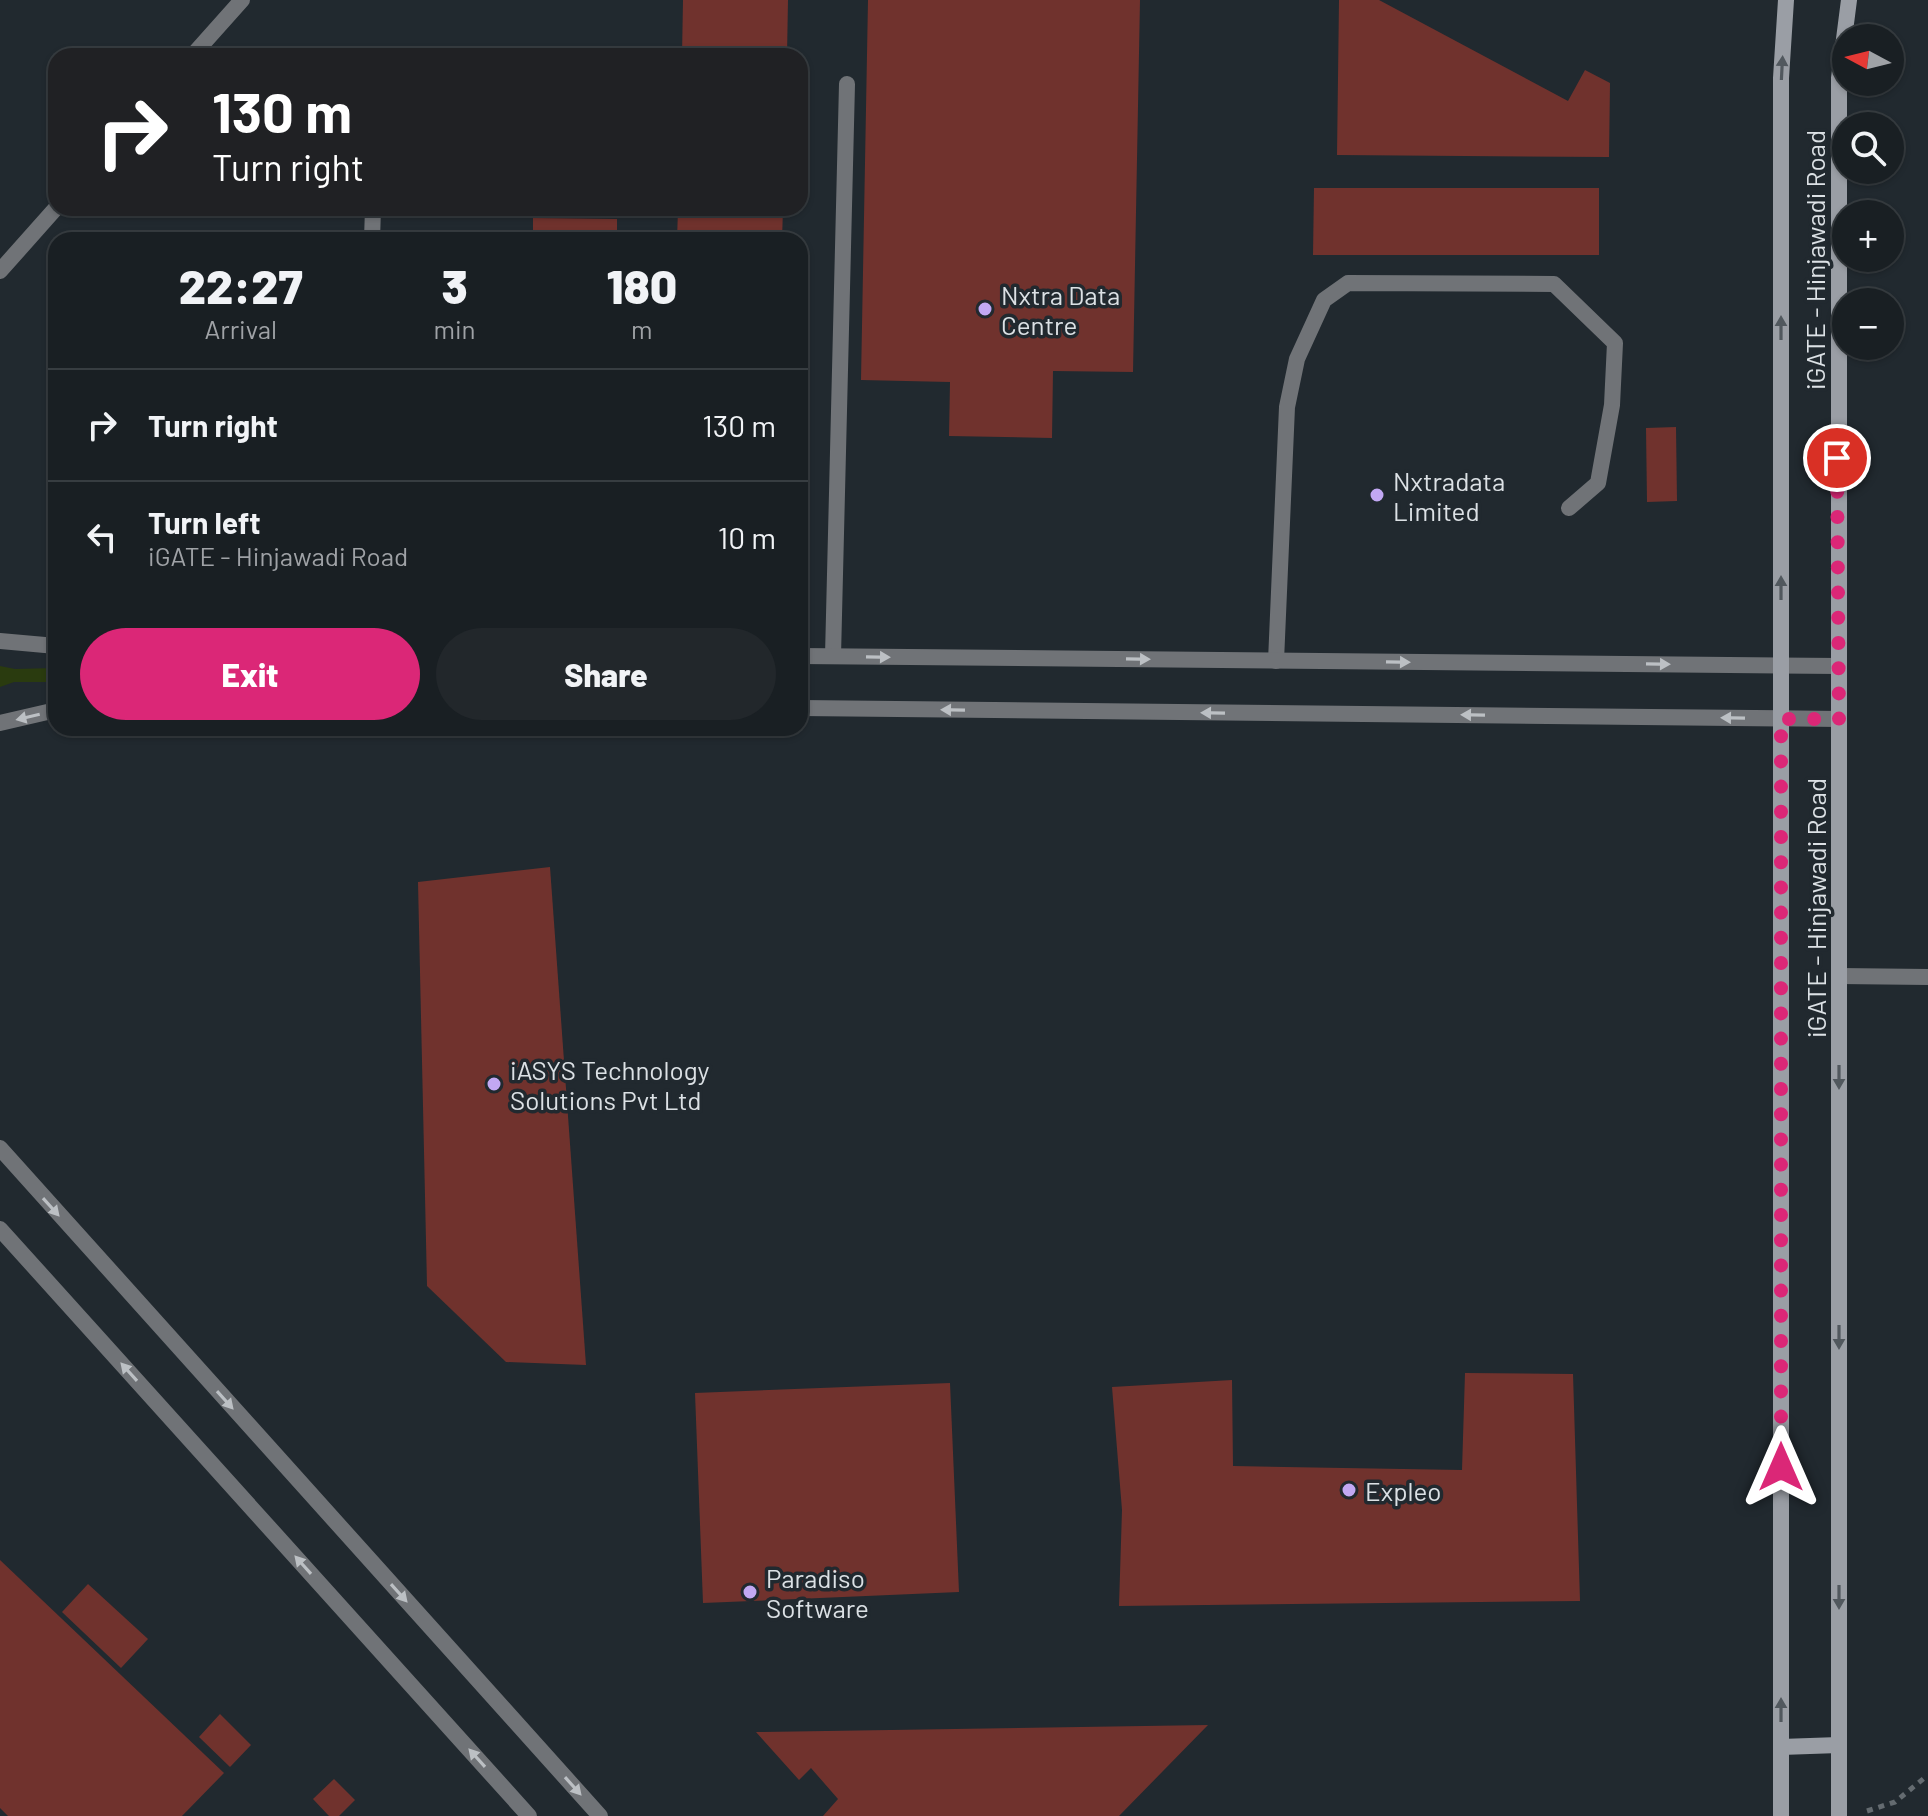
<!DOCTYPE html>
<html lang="en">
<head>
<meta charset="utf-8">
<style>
	:root { --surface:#191f23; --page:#22272b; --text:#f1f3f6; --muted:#9fa2a6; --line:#373d41; --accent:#db2777 }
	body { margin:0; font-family:Barlow,sans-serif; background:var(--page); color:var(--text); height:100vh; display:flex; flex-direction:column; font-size:30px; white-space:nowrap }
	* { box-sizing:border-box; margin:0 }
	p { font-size:26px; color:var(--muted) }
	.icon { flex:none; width:44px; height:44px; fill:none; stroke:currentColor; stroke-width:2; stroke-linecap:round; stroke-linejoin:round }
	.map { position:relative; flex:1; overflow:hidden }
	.panel { position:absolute; left:48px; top:232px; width:760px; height:504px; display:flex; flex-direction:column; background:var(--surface); border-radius:24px; box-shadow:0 2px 6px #0004,0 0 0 2px var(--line) }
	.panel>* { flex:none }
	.banner { position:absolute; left:48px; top:48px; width:760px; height:168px; border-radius:24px; box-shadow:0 2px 6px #0004,0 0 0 2px var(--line); background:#202124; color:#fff; overflow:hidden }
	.needle { width:52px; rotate:277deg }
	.controls { position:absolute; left:1832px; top:24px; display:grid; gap:16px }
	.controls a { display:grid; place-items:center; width:72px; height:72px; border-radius:50%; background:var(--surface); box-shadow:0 2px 6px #0004,0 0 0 2px var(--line); font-size:40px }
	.pin { position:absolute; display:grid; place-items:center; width:68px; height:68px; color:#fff; margin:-34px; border:4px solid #fff; border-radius:50%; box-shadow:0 2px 8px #0007 }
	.me { position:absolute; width:88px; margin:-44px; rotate:0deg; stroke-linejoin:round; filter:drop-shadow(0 0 6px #0008) }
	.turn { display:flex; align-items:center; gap:28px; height:168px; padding:0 32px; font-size:36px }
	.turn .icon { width:104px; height:104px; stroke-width:2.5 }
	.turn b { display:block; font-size:56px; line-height:68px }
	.eta { display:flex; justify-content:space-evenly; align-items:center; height:136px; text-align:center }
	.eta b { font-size:48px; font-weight:800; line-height:56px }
	.button { display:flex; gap:16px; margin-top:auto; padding:16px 32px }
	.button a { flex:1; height:92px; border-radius:48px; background:var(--accent); color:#fff; font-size:32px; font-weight:800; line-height:92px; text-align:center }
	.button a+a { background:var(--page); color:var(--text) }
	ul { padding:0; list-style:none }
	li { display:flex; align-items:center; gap:24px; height:112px; padding:0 32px; border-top:2px solid var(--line) }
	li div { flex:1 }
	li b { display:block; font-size:30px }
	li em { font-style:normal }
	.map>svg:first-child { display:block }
	.green { fill:#2a3b0f }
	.building { fill:#70322d }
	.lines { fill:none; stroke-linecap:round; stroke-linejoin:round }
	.path { stroke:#646b70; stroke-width:5; stroke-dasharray:6 6; stroke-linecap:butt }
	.service { stroke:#707377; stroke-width:16 }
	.minor { stroke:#707377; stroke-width:16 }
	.tertiary { stroke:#707377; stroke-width:16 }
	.secondary { stroke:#9a9ea5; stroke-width:16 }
	.oneway { fill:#51585e }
	.oneway2 { fill:#bcc0c4 }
	.route { stroke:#db2777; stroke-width:14; stroke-dasharray:0 25.2 }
	.poi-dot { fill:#c2a8f3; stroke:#21292f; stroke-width:3 }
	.labels { text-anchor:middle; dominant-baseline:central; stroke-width:7; stroke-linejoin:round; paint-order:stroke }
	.street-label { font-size:26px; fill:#dce1e5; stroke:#21292f }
	.poi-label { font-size:26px; fill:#dce1e5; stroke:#21292f; text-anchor:start }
</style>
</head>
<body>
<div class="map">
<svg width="1928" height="1816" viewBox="0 0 1928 1816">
	<rect width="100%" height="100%" fill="#21292f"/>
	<polygon class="green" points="0,666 15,669 56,668 56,682 14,682 0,687"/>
	<g class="building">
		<polygon points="683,0 788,0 787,56 682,56"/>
		<polygon points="868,0 1140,0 1133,372 1053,371 1052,438 949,436 950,382 861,380"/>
		<polygon points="1339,0 1379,0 1568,101 1585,70 1610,83 1609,157 1337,155"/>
		<polygon points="1314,188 1599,188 1599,255 1313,255"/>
		<polygon points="678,208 783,208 782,240 677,240"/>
		<polygon points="533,218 617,219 617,240 533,240"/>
		<polygon points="1676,427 1677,501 1647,502 1646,428"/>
		<polygon points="550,867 586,1365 506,1362 427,1286 418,882"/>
		<polygon points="1465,1373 1573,1374 1580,1601 1119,1606 1122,1510 1112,1387 1232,1380 1233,1466 1462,1470"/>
		<polygon points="950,1383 959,1592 703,1603 695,1393"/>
		<polygon points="0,1560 224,1773 182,1816 8,1816 0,1808"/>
		<polygon points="88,1584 148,1639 121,1668 62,1612"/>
		<polygon points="220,1714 251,1745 230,1767 199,1737"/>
		<polygon points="1208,1725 1119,1816 823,1816 838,1799 811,1768 799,1780 756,1732"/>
		<polygon points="334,1779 355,1800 339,1816 329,1816 313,1799"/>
	</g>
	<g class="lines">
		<polyline class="path" points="1867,1811 1895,1802 1928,1775"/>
		<g class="service">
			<polyline points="372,240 373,208"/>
			<polyline points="833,656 847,84"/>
			<polyline points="1276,661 1287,407 1297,359 1324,300 1348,283 1554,284 1615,343 1612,405 1598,483 1569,508"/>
			<polyline points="1839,976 1928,977"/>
		</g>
		<g class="minor">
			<polyline points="192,56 242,0"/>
			<polyline points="0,271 56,208"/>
		</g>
		<g class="tertiary">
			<polyline points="0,641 56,646"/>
			<polyline points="800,656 1839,666"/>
			<polyline points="800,708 1839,719"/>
			<polyline points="0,723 56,710"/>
			<polyline points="0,1148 600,1816"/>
			<polyline points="0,1229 529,1816"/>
		</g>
		<g class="secondary">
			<polyline points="1781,1747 1839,1745"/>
			<polyline points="1781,1816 1781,78 1786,0"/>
			<polyline points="1839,1816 1839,78 1849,0"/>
		</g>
	</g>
	<defs><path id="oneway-solid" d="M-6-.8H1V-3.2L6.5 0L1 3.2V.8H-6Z" transform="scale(2)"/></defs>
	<g class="oneway">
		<use href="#oneway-solid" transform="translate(1782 68) rotate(-87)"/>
		<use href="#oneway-solid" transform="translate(1781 328) rotate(-90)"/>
		<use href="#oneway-solid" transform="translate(1781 588) rotate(-90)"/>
		<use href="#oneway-solid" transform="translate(1839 1077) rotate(90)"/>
		<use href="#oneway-solid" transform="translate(1839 1337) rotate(90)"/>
		<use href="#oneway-solid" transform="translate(1839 1597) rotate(90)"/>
		<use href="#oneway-solid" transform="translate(1781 1710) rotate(-90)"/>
	</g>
	<g class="oneway2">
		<use href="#oneway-solid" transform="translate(878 657) rotate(1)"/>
		<use href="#oneway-solid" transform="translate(1138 659) rotate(1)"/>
		<use href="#oneway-solid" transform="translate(1398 662) rotate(1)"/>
		<use href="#oneway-solid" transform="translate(1658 664) rotate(1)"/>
		<use href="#oneway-solid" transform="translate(953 710) rotate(-179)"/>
		<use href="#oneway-solid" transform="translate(1213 713) rotate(-179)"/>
		<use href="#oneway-solid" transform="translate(1473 715) rotate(-179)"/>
		<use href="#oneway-solid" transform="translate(28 717) rotate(167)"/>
		<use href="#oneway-solid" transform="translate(1733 718) rotate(-179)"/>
		<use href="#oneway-solid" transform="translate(51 1207) rotate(48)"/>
		<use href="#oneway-solid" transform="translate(129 1372) rotate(-132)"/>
		<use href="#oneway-solid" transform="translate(225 1400) rotate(48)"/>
		<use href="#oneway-solid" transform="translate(303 1565) rotate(-132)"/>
		<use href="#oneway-solid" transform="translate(399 1593) rotate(48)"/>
		<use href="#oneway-solid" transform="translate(477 1758) rotate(-132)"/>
		<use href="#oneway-solid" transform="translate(573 1786) rotate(48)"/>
	</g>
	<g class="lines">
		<polyline class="route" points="1781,1467 1781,719 1839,719 1837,458"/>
	</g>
	<g class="poi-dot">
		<circle cx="985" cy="309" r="8"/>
		<circle cx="1377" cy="495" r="8"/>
		<circle cx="494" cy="1084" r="8"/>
		<circle cx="1349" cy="1490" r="8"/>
		<circle cx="750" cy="1592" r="8"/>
	</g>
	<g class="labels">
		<g class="street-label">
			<text transform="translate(1814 260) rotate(-90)">iGATE - Hinjawadi Road</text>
			<text transform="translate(1815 908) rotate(-90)">iGATE - Hinjawadi Road</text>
		</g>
		<g class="poi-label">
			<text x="1001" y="294">Nxtra Data<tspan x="1001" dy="30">Centre</tspan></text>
			<text x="1393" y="480">Nxtradata<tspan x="1393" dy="30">Limited</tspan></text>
			<text x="510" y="1069">iASYS Technology<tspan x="510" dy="30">Solutions Pvt Ltd</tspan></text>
			<text x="1365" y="1490">Expleo</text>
			<text x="766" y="1577">Paradiso<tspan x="766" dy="30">Software</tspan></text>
		</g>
	</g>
</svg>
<div class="controls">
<a><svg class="needle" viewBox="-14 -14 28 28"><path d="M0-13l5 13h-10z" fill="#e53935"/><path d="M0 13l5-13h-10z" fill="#9fa2a6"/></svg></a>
<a><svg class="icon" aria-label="search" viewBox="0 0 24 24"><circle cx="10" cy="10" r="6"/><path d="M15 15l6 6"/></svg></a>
<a>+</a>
<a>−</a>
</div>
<div class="pin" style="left:1837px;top:458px;background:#d93025"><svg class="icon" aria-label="arrive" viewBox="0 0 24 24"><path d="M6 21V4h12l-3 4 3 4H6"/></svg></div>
<svg class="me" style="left:1781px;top:1467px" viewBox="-20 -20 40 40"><path d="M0-17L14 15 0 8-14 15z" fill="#db2777" stroke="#fff" stroke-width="4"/></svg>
<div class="banner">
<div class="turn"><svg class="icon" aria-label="right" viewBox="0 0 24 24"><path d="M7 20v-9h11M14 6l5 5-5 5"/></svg><div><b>130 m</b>Turn right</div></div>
</div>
<section class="panel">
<div class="eta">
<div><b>22:27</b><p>Arrival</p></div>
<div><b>3</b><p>min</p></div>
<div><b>180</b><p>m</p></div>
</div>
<ul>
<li><svg class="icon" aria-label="right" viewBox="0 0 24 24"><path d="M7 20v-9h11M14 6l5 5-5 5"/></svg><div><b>Turn right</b></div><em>130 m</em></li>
<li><svg class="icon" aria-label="left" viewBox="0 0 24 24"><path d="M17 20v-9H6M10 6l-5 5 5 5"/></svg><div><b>Turn left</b><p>iGATE - Hinjawadi Road</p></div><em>10 m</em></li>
</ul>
<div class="button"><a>Exit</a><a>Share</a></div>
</section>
</div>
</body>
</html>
